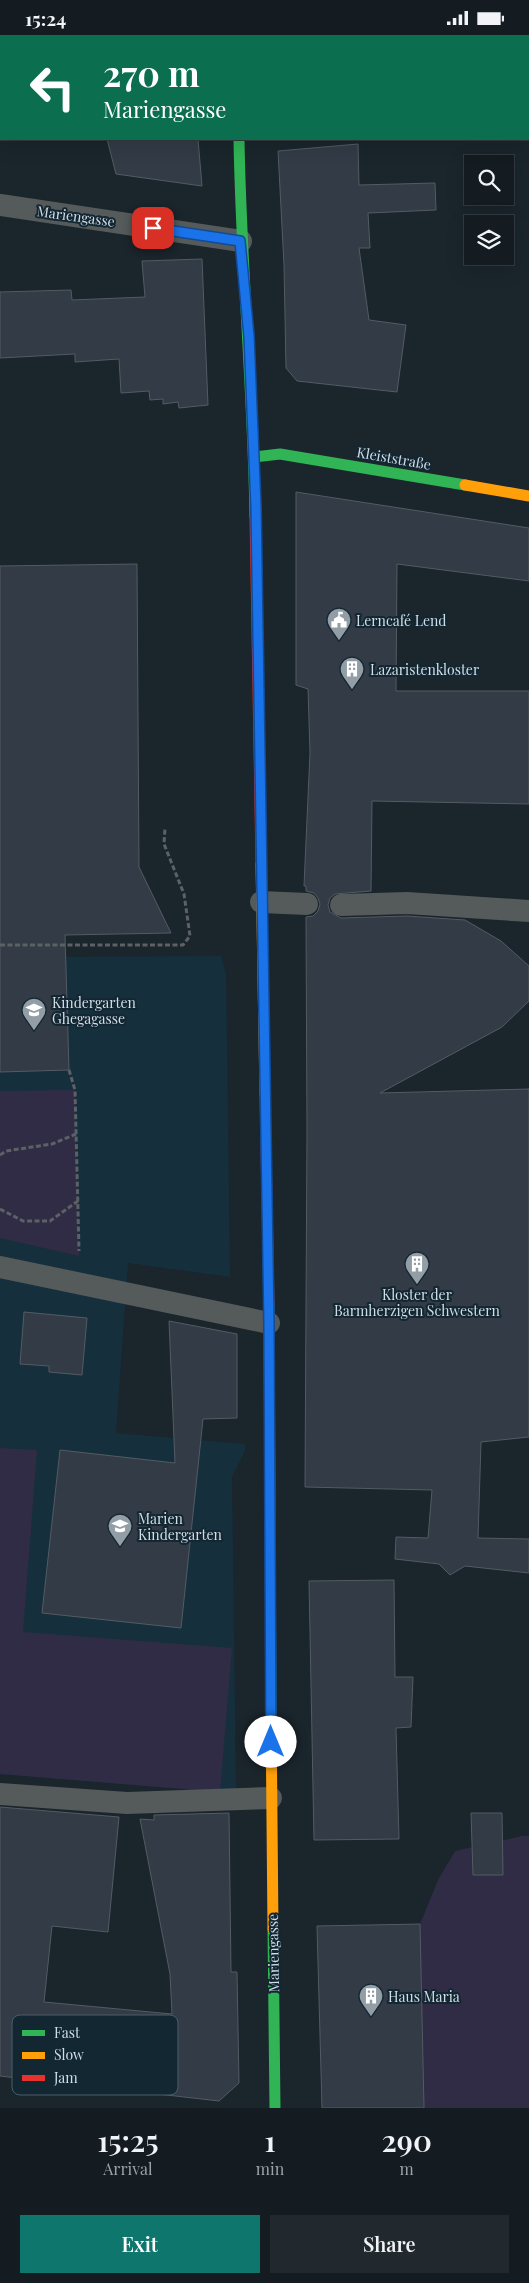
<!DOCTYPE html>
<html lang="en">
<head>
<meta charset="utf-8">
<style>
	:root { --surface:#141c21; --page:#21292e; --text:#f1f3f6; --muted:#9da1a5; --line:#333a3f; --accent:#0f766e }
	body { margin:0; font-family:"Playfair Display",serif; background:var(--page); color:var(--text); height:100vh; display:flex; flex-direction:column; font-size:19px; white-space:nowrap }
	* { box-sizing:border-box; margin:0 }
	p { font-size:16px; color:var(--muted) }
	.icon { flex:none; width:28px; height:28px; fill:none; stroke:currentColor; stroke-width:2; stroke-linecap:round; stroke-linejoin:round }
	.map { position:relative; height:2073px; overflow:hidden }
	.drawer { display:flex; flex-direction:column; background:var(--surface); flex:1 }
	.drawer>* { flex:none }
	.guide { position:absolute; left:0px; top:0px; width:530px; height:105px; box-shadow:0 5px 20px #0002,0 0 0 1px var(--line); background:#0b6e4f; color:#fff; overflow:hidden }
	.buttons { position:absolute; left:464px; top:120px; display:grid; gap:10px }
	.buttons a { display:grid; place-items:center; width:50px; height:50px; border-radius:0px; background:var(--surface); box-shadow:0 5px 20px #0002,0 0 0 1px var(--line); font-size:25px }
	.pin { position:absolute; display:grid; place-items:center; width:42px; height:42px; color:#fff; margin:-21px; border-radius:10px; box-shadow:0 2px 8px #0006 }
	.me { position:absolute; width:55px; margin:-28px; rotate:0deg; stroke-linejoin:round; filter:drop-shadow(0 0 4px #0008) }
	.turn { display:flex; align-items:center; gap:18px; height:105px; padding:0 20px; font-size:22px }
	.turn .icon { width:65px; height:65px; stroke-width:2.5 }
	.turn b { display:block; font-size:35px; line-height:42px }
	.eta { display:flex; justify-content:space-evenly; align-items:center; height:85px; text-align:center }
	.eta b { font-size:30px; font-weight:600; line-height:35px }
	.action { display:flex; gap:10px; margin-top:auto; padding:10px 20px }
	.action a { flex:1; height:58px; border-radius:0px; background:var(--accent); color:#fff; font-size:20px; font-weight:600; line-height:58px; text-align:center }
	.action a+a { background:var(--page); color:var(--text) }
	.status { display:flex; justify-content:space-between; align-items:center; height:35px; padding:0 25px; background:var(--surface); direction:ltr }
	.status svg { height:14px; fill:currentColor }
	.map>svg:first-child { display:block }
	.built { fill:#162f3d }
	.green { fill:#302c46 }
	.building { fill:#323b46; stroke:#545b62 }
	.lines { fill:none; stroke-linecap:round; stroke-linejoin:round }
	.path { stroke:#5b6164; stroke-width:3; stroke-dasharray:5 2.5; stroke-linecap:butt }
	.lane { stroke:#555a5b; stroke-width:22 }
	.fast { stroke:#30b455; stroke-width:11 }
	.slow { stroke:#ff9f0a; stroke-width:11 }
	.jam { stroke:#e5322d; stroke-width:11 }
	.route-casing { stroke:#114b97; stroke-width:12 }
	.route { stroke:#1a73e8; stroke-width:9 }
	.labels { text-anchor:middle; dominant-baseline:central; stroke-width:4; stroke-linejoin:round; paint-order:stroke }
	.street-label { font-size:14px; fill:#d2dee6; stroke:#132733 }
	.poi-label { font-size:14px; fill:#d2dee6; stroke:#132733; text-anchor:start }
	.key { fill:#132733; stroke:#4c5e69; stroke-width:1 }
	.key-label { font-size:14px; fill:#d2dee6 }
</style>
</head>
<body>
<div class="status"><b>15:24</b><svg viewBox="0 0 49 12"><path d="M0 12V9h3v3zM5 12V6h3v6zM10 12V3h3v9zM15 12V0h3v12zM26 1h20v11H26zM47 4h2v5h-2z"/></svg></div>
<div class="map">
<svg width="529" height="2073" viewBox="0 0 529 2073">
	<rect width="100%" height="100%" fill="#1a252c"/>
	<polygon class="built" points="221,921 226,939 230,1242 128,1228 116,1398 245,1409 245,1416 232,1442 236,1754 220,1757 0,1739 0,922"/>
	<g class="green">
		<polygon points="75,1055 79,1221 0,1203 0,1056"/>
		<polygon points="0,1413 37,1415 23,1597 232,1613 220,1757 0,1739"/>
		<polygon points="522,1801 529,1801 529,2073 424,2073 420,1889 438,1845 455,1816"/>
	</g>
	<g class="building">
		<polygon points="107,104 198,104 202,151 116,139"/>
		<polygon points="358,109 359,150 435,148 436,175 368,178 370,213 359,213 369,285 406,290 397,357 297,346 286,333 284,230 278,116"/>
		<polygon points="202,224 208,370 179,373 178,367 163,369 163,364 150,365 149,356 121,358 119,324 75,327 75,319 0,323 0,257 71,255 72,265 145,262 142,226"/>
		<polygon points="296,457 529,493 529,546 397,529 396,656 529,656 529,769 372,766 371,856 335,859 330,863 328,870 330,877 341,883 407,881 465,885 501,906 529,931 529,966 502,992 380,1058 529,1054 529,1402 481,1407 478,1503 529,1504 529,1538 465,1531 450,1540 439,1529 395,1524 396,1502 428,1503 432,1455 305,1452 307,1097 306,882 313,881 318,876 320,869 318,863 314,858 306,856 306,851 304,851 310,718 308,654 296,650"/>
		<polygon points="137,529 139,832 171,898 65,900 69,1035 0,1037 0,531"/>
		<polygon points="24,1277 87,1283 82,1340 49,1337 49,1331 20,1329"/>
		<polygon points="169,1286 237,1299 237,1383 203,1384 181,1593 42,1578 60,1415 175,1428"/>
		<polygon points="394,1545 395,1642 413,1642 411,1692 396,1693 399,1804 314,1805 309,1546"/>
		<polygon points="0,1772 119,1782 108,1897 52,1891 44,1967 172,1979 170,1939 140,1784 154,1785 154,1780 229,1778 231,1937 237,1937 239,2048 219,2066 0,2041"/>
		<polygon points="471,1778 502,1778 503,1840 473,1840"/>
		<polygon points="420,1889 424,2073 322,2073 317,1891"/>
	</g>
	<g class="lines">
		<g class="path">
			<polyline points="0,910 183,910 190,901 184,859 164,809 165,793"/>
			<polyline points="69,1035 75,1055 79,1216"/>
			<polyline points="0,1120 6,1116 52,1109 76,1099"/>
			<polyline points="0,1174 23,1186 50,1186 78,1166"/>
		</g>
		<g class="lane">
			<polyline points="0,170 241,206"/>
			<polyline points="261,867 307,869"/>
			<polyline points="341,870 407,868 529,876"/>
			<polyline points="0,1232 269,1288"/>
			<polyline points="0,1759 127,1768 271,1763"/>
		</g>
		<g class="fast">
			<path d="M239,104C241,230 253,355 255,481"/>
			<polyline points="254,422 280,419 465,450"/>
			<polyline points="269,1269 271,1676"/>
			<polyline points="273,1894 275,2073"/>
		</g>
		<g class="slow">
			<polyline points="465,450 529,461"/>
			<polyline points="261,829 265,1059"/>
			<polyline points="271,1676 273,1894"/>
		</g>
		<g class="jam">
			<polyline points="238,0 238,1"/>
			<polyline points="255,481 261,829"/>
			<polyline points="265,1059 269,1269"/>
		</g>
	</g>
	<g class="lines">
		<defs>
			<polyline id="route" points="153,193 240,206 249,301 256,472 269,1288 271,1707"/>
		</defs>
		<use href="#route" class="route-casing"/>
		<use href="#route" class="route"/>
	</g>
	<defs>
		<symbol id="civic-pin" viewBox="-11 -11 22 30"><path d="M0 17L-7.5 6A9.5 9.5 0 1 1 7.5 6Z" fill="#929da5" stroke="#132733"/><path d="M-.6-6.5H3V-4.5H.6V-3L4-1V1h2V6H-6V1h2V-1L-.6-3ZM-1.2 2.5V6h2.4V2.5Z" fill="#fff"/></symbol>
		<symbol id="building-pin" viewBox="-11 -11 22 30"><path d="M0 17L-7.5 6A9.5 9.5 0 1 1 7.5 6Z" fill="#929da5" stroke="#132733"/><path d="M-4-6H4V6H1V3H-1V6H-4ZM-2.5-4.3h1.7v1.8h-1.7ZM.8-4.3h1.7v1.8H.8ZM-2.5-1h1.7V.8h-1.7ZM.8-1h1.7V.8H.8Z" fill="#fff"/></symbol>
		<symbol id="school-pin" viewBox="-11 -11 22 30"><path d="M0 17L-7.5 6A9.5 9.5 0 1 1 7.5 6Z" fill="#929da5" stroke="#132733"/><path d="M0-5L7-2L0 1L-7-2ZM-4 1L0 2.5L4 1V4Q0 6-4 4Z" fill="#fff"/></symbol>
	</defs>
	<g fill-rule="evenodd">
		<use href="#civic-pin" x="325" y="571" width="28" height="38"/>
		<use href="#building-pin" x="338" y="620" width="28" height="38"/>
		<use href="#school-pin" x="20" y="961" width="28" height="38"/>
		<use href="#building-pin" x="403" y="1215" width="28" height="38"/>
		<use href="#school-pin" x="106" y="1477" width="28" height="38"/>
		<use href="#building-pin" x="357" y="1947" width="28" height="38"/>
	</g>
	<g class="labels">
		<g class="street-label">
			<text transform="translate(76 181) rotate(8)">Mariengasse</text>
			<text transform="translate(394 423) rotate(10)">Kleiststraße</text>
			<text transform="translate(273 1918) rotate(-91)">Mariengasse</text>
		</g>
		<g class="poi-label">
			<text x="356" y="585">Lerncafé Lend</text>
			<text x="370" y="634">Lazaristenkloster</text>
			<text x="52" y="967">Kindergarten<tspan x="52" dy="16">Ghegagasse</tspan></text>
			<text x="417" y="1259" text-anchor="middle">Kloster der<tspan x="417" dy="16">Barmherzigen Schwestern</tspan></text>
			<text x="138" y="1483">Marien<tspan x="138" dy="16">Kindergarten</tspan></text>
			<text x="388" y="1961">Haus Maria</text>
		</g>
	</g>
	<rect x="12" y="1980" width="166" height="80" rx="8" class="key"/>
	<rect x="22" y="1995" width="23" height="6" fill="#30b455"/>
	<rect x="22" y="2017" width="23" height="7" fill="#ff9f0a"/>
	<rect x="22" y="2040" width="23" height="6" fill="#e5322d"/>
	<g class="key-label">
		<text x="54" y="2003">Fast</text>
		<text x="54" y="2025">Slow</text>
		<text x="54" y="2048">Jam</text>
	</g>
</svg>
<div class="buttons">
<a><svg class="icon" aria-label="search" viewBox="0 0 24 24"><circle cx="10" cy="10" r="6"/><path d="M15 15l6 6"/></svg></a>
<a><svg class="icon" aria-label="layers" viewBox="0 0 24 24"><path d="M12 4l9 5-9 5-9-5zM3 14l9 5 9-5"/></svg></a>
</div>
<div class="pin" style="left:153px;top:193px;background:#d93025"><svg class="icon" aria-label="arrive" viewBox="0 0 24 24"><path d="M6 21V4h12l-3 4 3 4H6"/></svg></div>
<svg class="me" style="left:271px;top:1707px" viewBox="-20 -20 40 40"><circle r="19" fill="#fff"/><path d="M0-13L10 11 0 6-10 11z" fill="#1a73e8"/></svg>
<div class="guide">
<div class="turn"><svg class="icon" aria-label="left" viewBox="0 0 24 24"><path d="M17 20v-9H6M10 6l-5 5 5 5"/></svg><div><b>270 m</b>Mariengasse</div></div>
</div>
</div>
<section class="drawer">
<div class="eta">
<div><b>15:25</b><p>Arrival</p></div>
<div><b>1</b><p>min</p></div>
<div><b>290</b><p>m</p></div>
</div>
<div class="action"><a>Exit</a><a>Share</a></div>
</section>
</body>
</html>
